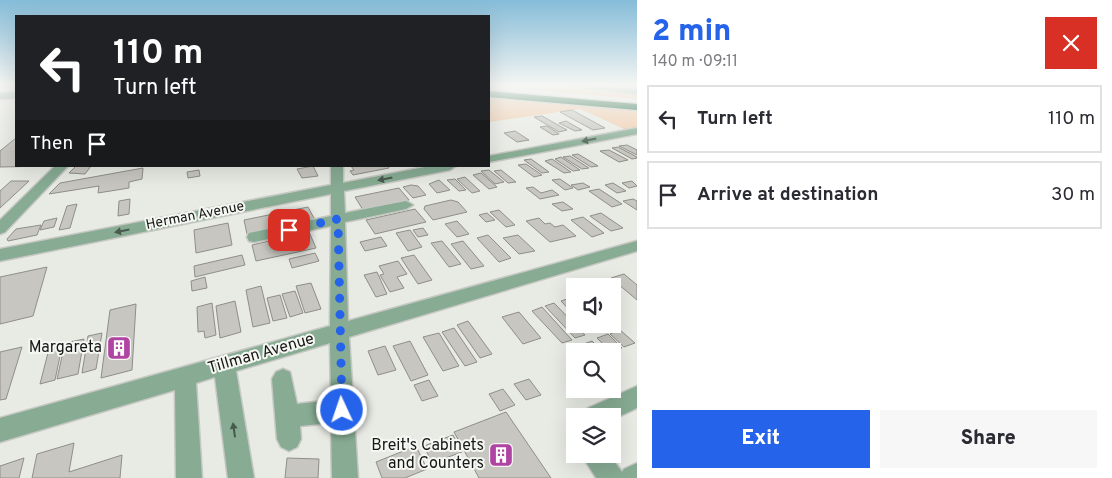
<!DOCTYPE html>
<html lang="en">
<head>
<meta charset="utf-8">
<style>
	:root { --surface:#fff; --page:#f7f7f7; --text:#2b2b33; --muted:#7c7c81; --line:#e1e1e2; --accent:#2563eb }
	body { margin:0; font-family:Overpass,sans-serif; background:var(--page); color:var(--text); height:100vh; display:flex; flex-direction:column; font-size:19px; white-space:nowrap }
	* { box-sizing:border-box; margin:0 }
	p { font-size:16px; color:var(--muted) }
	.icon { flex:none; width:28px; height:28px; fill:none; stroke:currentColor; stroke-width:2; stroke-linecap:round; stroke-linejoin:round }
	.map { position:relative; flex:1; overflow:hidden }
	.side { display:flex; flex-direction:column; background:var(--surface); width:475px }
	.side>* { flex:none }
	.top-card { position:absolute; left:15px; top:15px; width:475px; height:152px; border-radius:0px; box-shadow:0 5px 20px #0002; background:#202124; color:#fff; overflow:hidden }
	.controls { position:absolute; left:566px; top:278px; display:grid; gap:10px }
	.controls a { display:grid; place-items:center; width:55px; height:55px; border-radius:0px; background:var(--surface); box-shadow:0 5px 20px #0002; font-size:25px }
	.pin { position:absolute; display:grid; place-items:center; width:42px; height:42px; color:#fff; margin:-21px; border-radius:10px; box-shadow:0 2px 8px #0006 }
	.me { position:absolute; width:55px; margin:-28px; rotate:357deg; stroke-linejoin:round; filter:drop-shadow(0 0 4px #0008) }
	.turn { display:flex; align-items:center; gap:18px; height:105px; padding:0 15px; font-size:22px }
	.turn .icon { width:65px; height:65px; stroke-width:2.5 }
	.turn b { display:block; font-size:35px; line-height:42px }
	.then { display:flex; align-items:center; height:48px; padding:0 15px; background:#0003; gap:10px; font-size:19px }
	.round { display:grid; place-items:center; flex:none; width:52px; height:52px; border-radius:0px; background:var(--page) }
	.head { display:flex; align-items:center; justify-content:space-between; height:85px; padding:0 15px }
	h1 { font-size:30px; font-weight:800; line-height:38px; color:var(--accent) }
	.button { display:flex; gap:10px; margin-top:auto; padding:10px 15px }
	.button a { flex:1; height:58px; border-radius:0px; background:var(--accent); color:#fff; font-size:20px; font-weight:800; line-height:58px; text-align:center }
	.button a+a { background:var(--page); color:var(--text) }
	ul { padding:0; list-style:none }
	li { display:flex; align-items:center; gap:15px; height:68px; margin:0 10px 8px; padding:0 5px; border:2px solid var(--line); border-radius:0px }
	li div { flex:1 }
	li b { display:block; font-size:19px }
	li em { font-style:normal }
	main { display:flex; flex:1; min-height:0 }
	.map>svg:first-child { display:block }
	.green { fill:#f0ccac }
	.building { fill:#c7c6c0; stroke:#8f8e88 }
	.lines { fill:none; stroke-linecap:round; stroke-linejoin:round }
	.minor-casing { stroke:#c7c8c3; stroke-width:3 }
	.highway-casing { stroke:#c7c8c3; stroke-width:3 }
	.minor { fill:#87ab93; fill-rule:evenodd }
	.highway { fill:#155f39; fill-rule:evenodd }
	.oneway { fill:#495a4e }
	.route { stroke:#2563eb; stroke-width:9; stroke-dasharray:0 16.2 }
	.labels { text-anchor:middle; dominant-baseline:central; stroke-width:4; stroke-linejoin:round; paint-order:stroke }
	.street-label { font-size:14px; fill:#171816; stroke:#f5f7f2 }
	.near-poi-label { font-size:16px; fill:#171816; stroke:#f5f7f2; text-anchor:end }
	.near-street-label { font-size:16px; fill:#171816; stroke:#f5f7f2 }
</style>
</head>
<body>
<main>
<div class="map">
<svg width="637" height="478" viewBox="0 0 637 478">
	<rect width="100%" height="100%" fill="#e8eae4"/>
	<g class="green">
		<polygon points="489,85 637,85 637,99 489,86"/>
		<polygon points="489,94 637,107 637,131 631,132 580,109 489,122"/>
	</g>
	<g class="building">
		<polygon points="572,110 605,128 593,130 560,112"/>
		<polygon points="542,116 567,130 559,132 534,117"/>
		<polygon points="566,121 582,130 575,131 559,123"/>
		<polygon points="547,126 559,134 553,135 540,127"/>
		<polygon points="515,131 529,140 517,142 504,133"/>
		<polygon points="16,138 16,166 48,166 0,167 0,151"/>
		<polygon points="627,145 637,150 637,155 619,146"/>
		<polygon points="618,147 637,157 637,158 632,159 612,148"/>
		<polygon points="609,150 628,160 619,162 600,151"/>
		<polygon points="578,154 598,166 591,167 572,155"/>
		<polygon points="570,156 589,168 582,169 563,157"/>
		<polygon points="561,157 580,170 573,171 555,159"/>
		<polygon points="531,159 549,172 542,173 524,160"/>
		<polygon points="552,159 571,172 564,173 545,161"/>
		<polygon points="526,164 542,175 534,177 518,165"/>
		<polygon points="76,166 91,166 85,174 69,173"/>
		<polygon points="313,166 318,176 302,178 297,169"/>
		<polygon points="351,166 388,166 389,168 353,175 350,171 354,170"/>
		<polygon points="143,168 142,179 129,182 129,188 98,193 99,186 49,194 60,183"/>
		<polygon points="199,170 200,176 188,178 187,172"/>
		<polygon points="489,170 504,182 495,184 481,171"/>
		<polygon points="501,170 516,182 508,183 494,171"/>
		<polygon points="481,173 497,187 489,189 473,175"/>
		<polygon points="465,177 480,191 472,193 457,179"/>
		<polygon points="455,179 466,190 459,191 447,180"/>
		<polygon points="560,179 573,188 565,190 552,180"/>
		<polygon points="439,180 450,190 437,193 429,184"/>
		<polygon points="11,181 29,181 0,208 0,191"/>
		<polygon points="632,181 637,186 629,188 622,183"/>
		<polygon points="583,183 590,187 578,190 571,185"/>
		<polygon points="613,183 626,191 617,193 605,185"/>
		<polygon points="411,185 418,186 426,195 413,198 403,187"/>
		<polygon points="533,187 541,193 552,190 559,195 540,199 526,188"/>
		<polygon points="399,188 409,200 363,210 355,197"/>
		<polygon points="599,189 622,204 612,207 589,191"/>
		<polygon points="130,199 129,214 118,216 119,201"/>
		<polygon points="633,199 637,201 637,210 623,201"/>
		<polygon points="451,200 458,202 467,212 433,220 424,209 425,206"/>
		<polygon points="563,202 573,209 562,211 552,204"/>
		<polygon points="77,204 70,228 59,230 67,206"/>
		<polygon points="308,207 315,220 247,234 244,220"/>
		<polygon points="415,209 426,222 375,234 366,220"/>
		<polygon points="499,210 515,225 506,227 490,212"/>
		<polygon points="487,213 495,220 486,222 479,215"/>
		<polygon points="601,213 623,228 611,231 590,216"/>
		<polygon points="583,217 604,233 592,237 571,220"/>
		<polygon points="57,218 54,227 40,230 44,221"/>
		<polygon points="539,218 545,224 550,223 555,227 563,225 576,236 550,242 526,221"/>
		<polygon points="457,221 469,234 457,237 445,224"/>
		<polygon points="228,223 232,245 196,253 194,230"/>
		<polygon points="41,225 37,235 8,241 7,239 16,229"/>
		<polygon points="423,228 428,235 418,237 413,230"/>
		<polygon points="410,230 422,247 408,251 396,233"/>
		<polygon points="309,232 316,248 256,261 252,245"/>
		<polygon points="488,235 511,258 499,262 477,238"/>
		<polygon points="518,235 535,251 519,254 503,238"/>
		<polygon points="381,237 387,246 365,251 360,242"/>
		<polygon points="442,241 461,264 449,267 431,243"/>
		<polygon points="463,241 484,266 471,269 451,244"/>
		<polygon points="315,253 319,261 292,268 289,259"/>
		<polygon points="242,255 245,265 195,277 194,266"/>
		<polygon points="414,255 432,280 418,284 401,258"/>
		<polygon points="398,261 407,274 397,277 404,288 390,292 380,275 384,274 379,266"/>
		<polygon points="47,267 33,316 0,324 0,277"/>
		<polygon points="377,272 387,294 376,297 364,275"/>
		<polygon points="624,274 637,285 637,300 611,278"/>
		<polygon points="205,277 207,288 192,291 191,281"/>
		<polygon points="311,283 321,309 305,313 296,286"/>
		<polygon points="261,286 270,323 253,327 246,290"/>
		<polygon points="295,291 303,313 290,317 282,294"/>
		<polygon points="280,295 287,318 273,321 267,298"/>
		<polygon points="570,298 575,303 575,316 561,301"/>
		<polygon points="235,301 241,332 220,338 216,306"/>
		<polygon points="212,303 216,335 205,338 204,331 198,332 197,307"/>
		<polygon points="554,303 585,335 575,338 545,306"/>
		<polygon points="136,304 132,370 101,378 110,310"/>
		<polygon points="542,307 572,340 562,343 532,311"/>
		<polygon points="519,312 541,338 523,344 502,317"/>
		<polygon points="468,321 492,354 480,358 457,325"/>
		<polygon points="583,324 596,324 602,329 592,332"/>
		<polygon points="454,328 477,362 465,366 442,332"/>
		<polygon points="620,330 635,343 624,347 610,334"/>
		<polygon points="102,333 96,369 82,373 88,336"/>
		<polygon points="439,333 459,366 443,371 423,337"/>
		<polygon points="608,334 622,348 610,351 597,338"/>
		<polygon points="84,339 78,374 57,379 65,343"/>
		<polygon points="410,341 428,375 411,381 393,346"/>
		<polygon points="592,341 602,351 587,351 581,345"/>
		<polygon points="63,342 55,380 40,384 50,345"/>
		<polygon points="385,346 396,370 378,375 368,351"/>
		<polygon points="579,346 584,351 575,351 575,358 567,350"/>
		<polygon points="22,347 6,399 0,400 0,352"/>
		<polygon points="529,379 541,395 526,400 514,384"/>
		<polygon points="429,380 438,396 422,401 414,385"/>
		<polygon points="503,389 515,405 500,411 489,394"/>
		<polygon points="506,412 551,478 479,478 454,432"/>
		<polygon points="453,435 462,452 432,463 424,446"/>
		<polygon points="74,443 69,472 122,455 120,478 32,478 37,454"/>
		<polygon points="416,446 427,469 405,478 382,478 376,462"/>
		<polygon points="24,458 19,478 0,478 0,466"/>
		<polygon points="287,458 319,459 318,478 285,478"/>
	</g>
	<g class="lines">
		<defs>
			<g id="minor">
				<polygon points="572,85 637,88 637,94 576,87"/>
				<polygon points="16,92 16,98 0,99 0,93"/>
				<polygon points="637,128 637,134 489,162 489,156"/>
				<polygon points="55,166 68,166 5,232 0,234 0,220"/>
				<polygon points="331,166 343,166 343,183 430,166 456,166 450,170 344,191 345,213 406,201 413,205 406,209 345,222 348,321 637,241 637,251 349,337 358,478 332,478 331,423 300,426 301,439 297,447 289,451 281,447 277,439 272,379 276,372 283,369 290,372 297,404 331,400 330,343 236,371 254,478 228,478 215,377 196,383 202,478 176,478 175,390 0,442 0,418 330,326 331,226 254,242 249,241 247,237 249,233 254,232 331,216 331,194 0,261 0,249 331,185"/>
				<polygon points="637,386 637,408 612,420 612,416 585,416 588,408"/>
				<polygon points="581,454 609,454 622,472 624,469 637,463 637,478 596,478"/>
			</g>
			<polygon id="highway" points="489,91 637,104 637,110 489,97"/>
		</defs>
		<use href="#minor" class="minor-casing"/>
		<use href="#highway" class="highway-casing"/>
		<use href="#minor" class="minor"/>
		<use href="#highway" class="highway"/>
	</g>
	<defs><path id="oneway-solid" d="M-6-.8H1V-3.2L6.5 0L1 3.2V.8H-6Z" transform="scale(1.25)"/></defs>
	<g class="oneway">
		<use href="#oneway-solid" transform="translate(589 140) rotate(169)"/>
		<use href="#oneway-solid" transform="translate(385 179) rotate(169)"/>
		<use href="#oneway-solid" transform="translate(122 231) rotate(169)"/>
		<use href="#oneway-solid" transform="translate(234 430) rotate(-98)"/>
	</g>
	<linearGradient id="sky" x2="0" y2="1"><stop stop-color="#85bcd8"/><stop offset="0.56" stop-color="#f5f6f3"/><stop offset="1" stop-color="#f5f6f3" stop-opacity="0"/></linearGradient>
	<rect width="637" height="152" fill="url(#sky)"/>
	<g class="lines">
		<polyline class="route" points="289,230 338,219 342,410"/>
	</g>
	<defs>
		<symbol id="building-square" viewBox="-11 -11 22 22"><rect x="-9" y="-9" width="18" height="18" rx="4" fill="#b044a3" stroke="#f5f7f2"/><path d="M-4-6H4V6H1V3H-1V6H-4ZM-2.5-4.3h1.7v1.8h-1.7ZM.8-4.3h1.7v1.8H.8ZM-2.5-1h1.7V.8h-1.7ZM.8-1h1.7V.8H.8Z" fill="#fff"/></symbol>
	</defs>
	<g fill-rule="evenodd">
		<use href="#building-square" x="105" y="334" width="28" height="28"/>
		<use href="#building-square" x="487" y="441" width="28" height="28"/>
	</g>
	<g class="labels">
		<g class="street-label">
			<text transform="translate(195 216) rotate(-11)">Herman Avenue</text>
		</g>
		<g class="near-poi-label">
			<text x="102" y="348">Margareta</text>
			<text x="484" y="446">Breit's Cabinets<tspan x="484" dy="18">and Counters</tspan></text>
		</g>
		<g class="near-street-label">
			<text transform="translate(261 354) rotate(-16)">Tillman Avenue</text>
		</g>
	</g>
</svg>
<div class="controls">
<a><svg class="icon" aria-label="sound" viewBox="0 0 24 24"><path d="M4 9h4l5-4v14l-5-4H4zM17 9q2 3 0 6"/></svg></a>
<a><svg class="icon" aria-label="search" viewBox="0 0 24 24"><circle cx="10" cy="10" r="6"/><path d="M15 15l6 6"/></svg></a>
<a><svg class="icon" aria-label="layers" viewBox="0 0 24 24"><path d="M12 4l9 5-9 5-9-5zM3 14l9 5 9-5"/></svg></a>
</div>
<div class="pin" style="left:289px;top:230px;background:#d93025"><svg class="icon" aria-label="arrive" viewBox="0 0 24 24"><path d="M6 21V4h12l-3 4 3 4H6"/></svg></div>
<svg class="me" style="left:342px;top:410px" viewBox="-20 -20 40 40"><circle r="17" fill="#2563eb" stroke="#fff" stroke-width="3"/><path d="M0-11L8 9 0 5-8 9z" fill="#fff"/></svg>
<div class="top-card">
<div class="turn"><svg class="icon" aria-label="left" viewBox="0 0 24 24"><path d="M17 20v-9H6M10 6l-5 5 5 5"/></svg><div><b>110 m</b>Turn left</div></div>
<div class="then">Then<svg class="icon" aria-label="arrive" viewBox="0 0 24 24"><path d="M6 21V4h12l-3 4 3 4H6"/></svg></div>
</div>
</div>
<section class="side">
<div class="head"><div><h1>2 min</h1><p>140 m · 09:11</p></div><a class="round" style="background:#d93025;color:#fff"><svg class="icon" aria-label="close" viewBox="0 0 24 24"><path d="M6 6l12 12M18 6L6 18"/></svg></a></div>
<ul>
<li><svg class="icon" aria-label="left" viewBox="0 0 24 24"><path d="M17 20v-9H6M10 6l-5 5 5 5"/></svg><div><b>Turn left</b></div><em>110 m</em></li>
<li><svg class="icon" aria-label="arrive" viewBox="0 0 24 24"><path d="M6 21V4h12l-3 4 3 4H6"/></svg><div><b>Arrive at destination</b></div><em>30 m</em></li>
</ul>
<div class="button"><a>Exit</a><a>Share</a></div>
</section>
</main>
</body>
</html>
